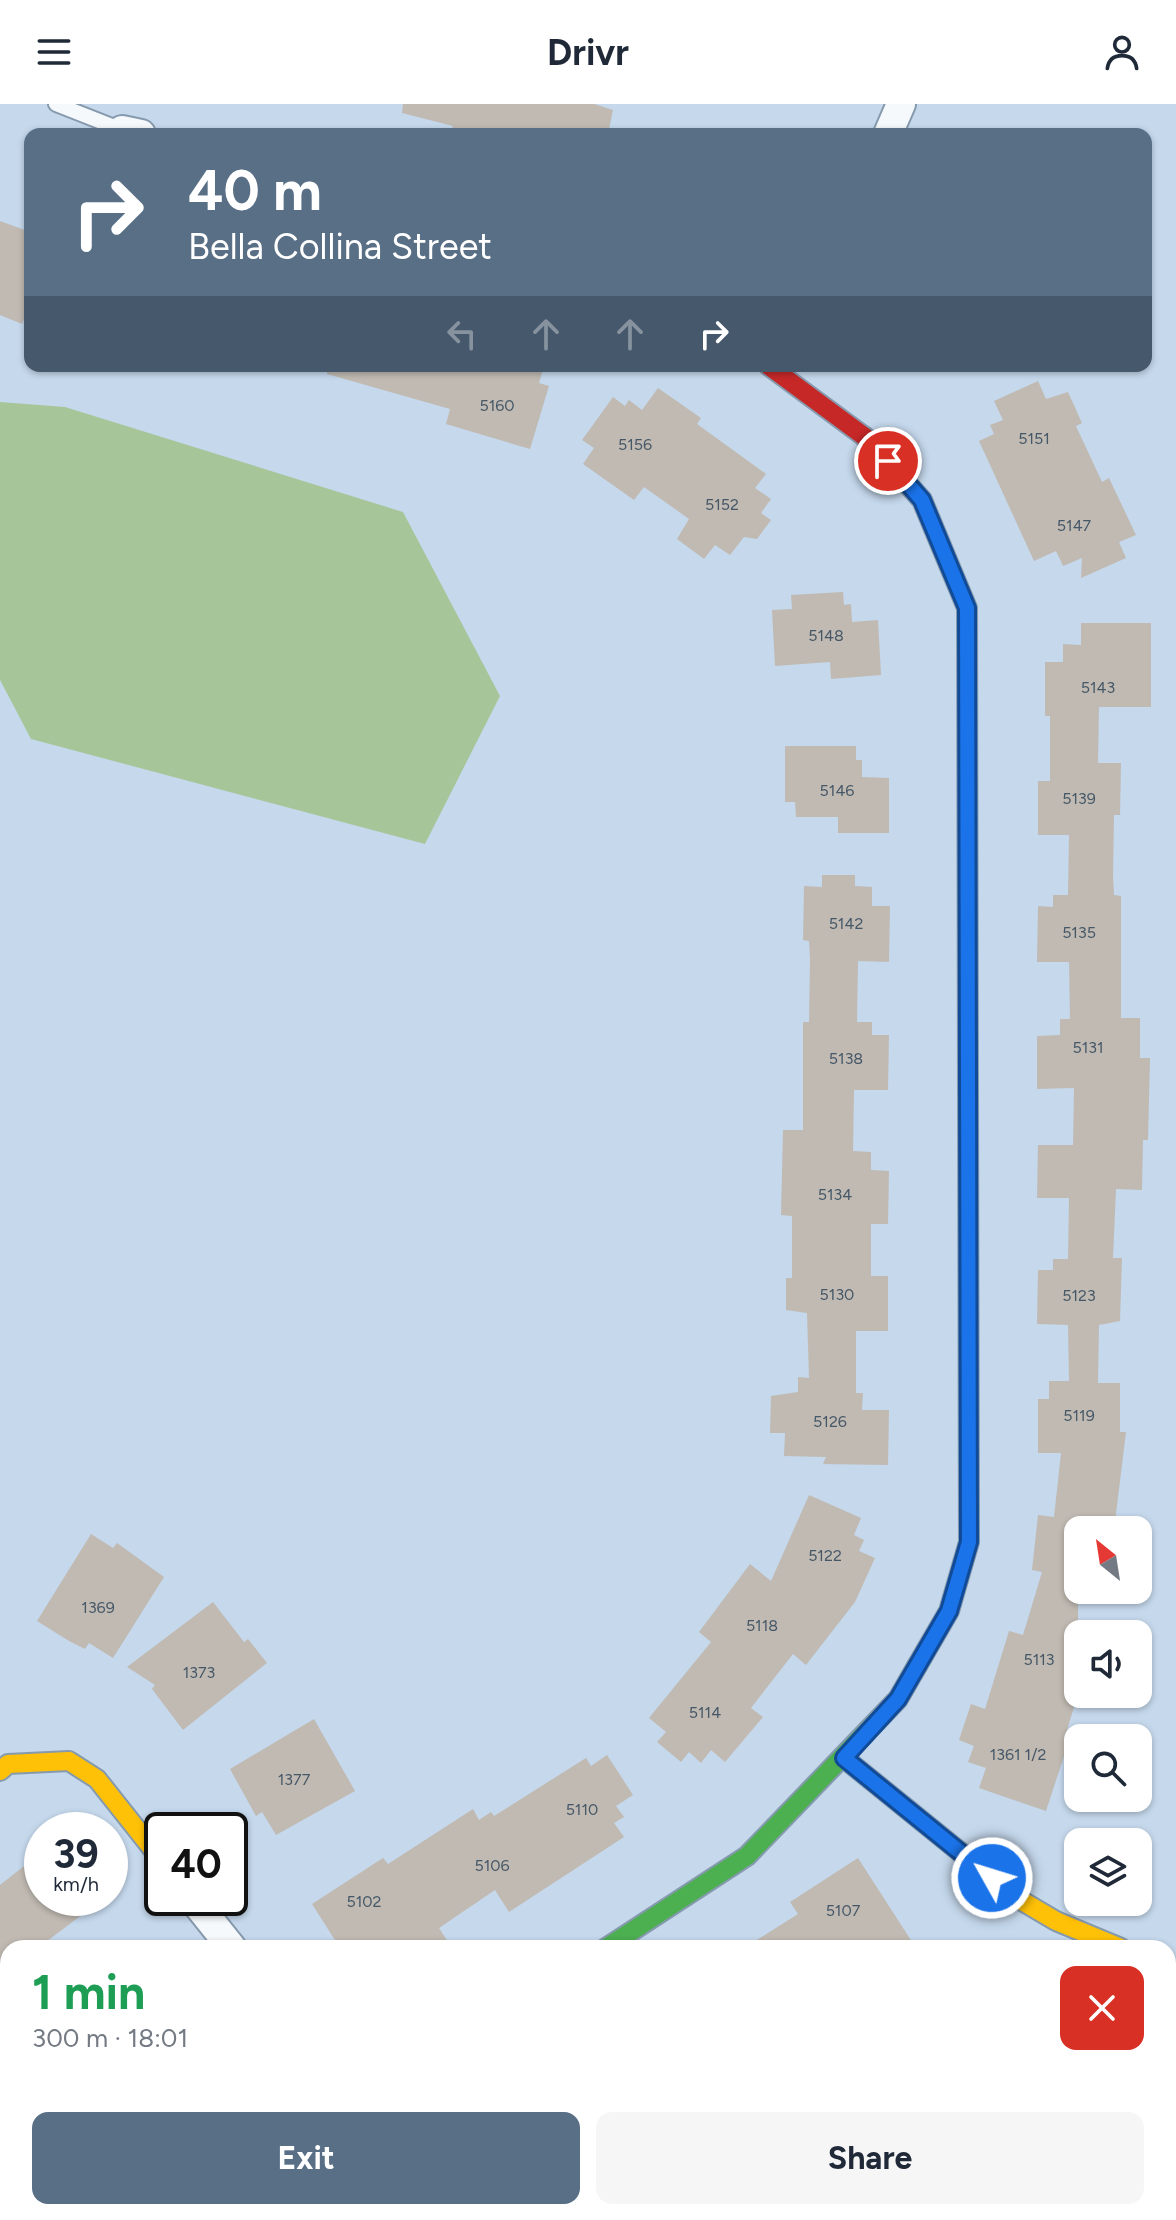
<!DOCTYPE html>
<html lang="en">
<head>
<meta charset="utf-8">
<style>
	:root { --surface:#fff; --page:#f6f6f7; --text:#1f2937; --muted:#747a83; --accent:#586f86 }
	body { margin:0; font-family:Figtree,sans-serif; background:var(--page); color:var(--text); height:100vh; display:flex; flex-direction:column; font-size:30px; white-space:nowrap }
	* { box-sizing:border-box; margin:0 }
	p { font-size:26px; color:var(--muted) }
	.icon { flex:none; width:44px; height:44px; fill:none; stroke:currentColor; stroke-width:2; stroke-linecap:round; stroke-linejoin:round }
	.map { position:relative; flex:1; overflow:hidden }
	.details { position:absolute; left:0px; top:1836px; width:1176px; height:280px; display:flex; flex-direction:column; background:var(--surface); border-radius:24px 24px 0 0; box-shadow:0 2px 6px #0004 }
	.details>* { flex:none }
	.banner { position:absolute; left:24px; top:24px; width:1128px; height:244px; border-radius:16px; box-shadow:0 2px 6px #0004; background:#586f86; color:#fff; overflow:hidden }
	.needle { width:52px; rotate:330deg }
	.buttons { position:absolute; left:1064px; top:1412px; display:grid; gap:16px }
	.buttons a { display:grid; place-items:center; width:88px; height:88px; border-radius:16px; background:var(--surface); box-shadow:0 2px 6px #0004; font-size:40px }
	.speed { position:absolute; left:24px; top:1708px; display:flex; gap:16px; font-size:40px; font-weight:700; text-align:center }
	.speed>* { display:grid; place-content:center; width:104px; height:104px; border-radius:50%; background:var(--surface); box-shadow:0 2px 6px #0004; line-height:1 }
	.speed small { font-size:20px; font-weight:400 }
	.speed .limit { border:4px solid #111; border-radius:12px; background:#fff; color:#111 }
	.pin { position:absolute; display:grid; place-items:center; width:68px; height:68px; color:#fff; margin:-34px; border:4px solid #fff; border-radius:50%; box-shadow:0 2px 8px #0007 }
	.me { position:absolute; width:88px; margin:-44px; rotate:309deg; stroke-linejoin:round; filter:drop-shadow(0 0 6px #0008) }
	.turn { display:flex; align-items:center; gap:28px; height:168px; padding:0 32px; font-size:36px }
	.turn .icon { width:104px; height:104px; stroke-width:2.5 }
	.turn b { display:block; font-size:56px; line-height:68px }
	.lanes { display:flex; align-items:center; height:76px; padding:0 32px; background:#0003; justify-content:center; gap:40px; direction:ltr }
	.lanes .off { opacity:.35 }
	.round { display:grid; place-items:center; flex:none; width:84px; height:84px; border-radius:16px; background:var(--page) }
	.headline { display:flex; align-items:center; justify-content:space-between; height:136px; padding:0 32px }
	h1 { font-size:48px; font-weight:700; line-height:60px; color:#1e9e55 }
	.action { display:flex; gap:16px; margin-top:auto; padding:16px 32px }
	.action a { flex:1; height:92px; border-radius:16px; background:var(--accent); color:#fff; font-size:32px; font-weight:700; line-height:92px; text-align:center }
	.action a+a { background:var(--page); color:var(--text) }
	header { display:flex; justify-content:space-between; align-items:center; height:104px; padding:0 32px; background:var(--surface); font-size:36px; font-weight:700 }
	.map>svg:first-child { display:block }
	.green { fill:#a6c69a }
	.building { fill:#c0bab2 }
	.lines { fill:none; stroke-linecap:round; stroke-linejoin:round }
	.lane-casing { stroke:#869aae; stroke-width:18 }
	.street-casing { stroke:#869aae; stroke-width:32 }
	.fast-casing { stroke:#869aae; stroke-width:22 }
	.slow-casing { stroke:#869aae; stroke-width:22 }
	.jam-casing { stroke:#869aae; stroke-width:22 }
	.lane { stroke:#f6f9fc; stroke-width:14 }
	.street { stroke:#f6f9fc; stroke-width:28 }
	.fast { stroke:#4caf50; stroke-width:18 }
	.slow { stroke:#ffc107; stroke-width:18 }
	.jam { stroke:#c62828; stroke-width:18 }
	.route-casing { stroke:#114b97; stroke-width:20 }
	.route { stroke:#1a73e8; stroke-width:14 }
	.labels { text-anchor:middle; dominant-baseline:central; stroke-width:6; stroke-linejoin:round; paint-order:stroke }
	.number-label { font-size:16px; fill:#465868 }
</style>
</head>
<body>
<header><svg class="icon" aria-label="menu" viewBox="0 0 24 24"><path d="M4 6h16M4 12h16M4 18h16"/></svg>Drivr<svg class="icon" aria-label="person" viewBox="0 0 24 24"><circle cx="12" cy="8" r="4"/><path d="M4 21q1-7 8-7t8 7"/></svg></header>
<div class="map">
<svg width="1176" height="2116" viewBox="0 0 1176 2116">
	<rect width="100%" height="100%" fill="#c5d8ec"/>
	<polygon class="green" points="0,298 65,303 403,408 500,592 425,740 31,635 0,576"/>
	<g class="building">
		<polygon points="403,0 594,0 613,6 608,30 450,30 453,22 402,9"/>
		<polygon points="0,117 30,128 30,200 22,220 0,211"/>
		<polygon points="328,262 544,262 539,279 549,282 530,345 446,320 450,305 327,270"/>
		<polygon points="1038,277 1046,295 1068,288 1082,319 1076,322 1102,378 1109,374 1136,431 1119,438 1126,454 1081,474 1082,454 1063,462 1056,447 1034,457 979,337 994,330 990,321 1003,316 994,297"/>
		<polygon points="658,284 701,314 697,320 766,370 755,384 771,395 761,409 771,416 757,435 744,433 730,451 715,441 704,455 677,435 689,415 644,383 634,396 583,360 594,344 582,336 613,293 625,302 629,296 642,306"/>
		<polygon points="843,488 844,501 851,500 852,518 878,516 881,571 831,575 830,558 775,562 772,506 792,505 791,491"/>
		<polygon points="1081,519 1151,519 1151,603 1099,603 1098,659 1121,659 1120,711 1114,711 1113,773 1114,791 1121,792 1121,914 1140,914 1140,954 1150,954 1148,1036 1143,1036 1142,1086 1116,1085 1113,1154 1122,1154 1120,1217 1099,1221 1098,1279 1120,1279 1120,1328 1126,1328 1114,1426 1078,1426 1078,1590 1067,1626 1072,1628 1046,1707 979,1684 986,1664 968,1658 974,1642 959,1636 971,1600 985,1605 1009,1527 1023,1531 1042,1468 1032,1466 1038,1411 1054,1413 1061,1349 1038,1349 1038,1295 1049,1295 1049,1277 1069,1277 1068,1221 1037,1220 1038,1166 1053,1166 1053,1155 1068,1155 1069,1094 1037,1094 1038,1041 1073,1041 1074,984 1037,985 1037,932 1060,931 1060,915 1070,915 1069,858 1037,858 1038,802 1053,803 1053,791 1068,791 1069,731 1038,731 1038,677 1050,677 1050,612 1045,612 1045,558 1063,558 1063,540 1081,541"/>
		<polygon points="785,642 856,642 856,656 862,656 862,673 889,674 889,729 838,729 838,713 796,713 795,698 785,698"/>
		<polygon points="822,771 855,771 855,782 872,783 872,802 890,802 889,858 858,857 857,918 872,918 872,931 889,931 888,986 854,986 853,1047 871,1048 871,1066 889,1067 888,1120 871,1120 871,1172 888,1172 888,1227 856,1227 856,1289 863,1289 862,1306 889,1306 888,1361 823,1360 826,1353 784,1352 785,1329 770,1329 771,1292 798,1288 798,1273 809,1274 807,1209 786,1206 786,1174 792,1174 792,1112 781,1111 783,1026 803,1026 803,918 809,918 810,855 809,837 803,836 804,782 822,783"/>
		<polygon points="809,1391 861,1414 854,1431 864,1436 859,1447 875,1454 855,1498 806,1561 793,1550 751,1604 763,1613 725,1658 711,1646 701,1659 689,1648 681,1658 657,1638 666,1628 649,1614 711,1538 699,1528 750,1460 771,1477"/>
		<polygon points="91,1430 113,1444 117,1439 164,1473 113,1554 89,1539 85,1545 69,1537 37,1517"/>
		<polygon points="213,1498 244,1538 248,1535 267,1559 183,1626 152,1585 155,1581 127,1563"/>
		<polygon points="314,1615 355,1687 276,1731 262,1708 256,1712 230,1665"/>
		<polygon points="607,1651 633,1691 616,1702 624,1713 614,1719 624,1733 509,1808 495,1786 439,1824 452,1844 340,1844 312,1800 383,1754 388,1760 473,1705 479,1716 491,1708 494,1712 586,1654 591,1662"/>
		<polygon points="42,1748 42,1794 104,1794 38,1844 8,1844 8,1858 0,1864 0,1781"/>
		<polygon points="858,1754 916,1844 744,1844 798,1810 790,1798"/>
	</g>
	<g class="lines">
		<defs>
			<polyline id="lane" points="56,0 122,26"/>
			<g id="street">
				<polyline points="122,26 141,30"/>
				<polyline points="888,30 901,0"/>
				<polyline points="192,1794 232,1844"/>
				<polyline points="234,2116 243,2108"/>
			</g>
			<g id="fast">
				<polyline points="865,333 922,396 967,504 968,992"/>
				<polyline points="606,1844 747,1752 898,1595 917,1562"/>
			</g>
			<g id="slow">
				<polyline points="917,1562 949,1507 969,1438 968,992"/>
				<polyline points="844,1654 1017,1794 1056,1817 1121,1844"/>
				<polyline points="0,1667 8,1660 69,1657 97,1675 162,1757"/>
				<polyline points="1168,1889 1176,1880"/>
			</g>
			<g id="jam">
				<polyline points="769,262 865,333"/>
				<polyline points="1168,1934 1176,1921"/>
				<polyline points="951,2116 961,2108"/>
				<polyline points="1000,2116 1010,2108"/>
			</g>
		</defs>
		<use href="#lane" class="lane-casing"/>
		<use href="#street" class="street-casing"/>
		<use href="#fast" class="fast-casing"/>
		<use href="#slow" class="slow-casing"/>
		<use href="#jam" class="jam-casing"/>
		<use href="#lane" class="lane"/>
		<use href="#street" class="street"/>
		<use href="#fast" class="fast"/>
		<use href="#slow" class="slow"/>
		<use href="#jam" class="jam"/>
	</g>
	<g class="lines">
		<defs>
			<polyline id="route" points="888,357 922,396 967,504 969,1438 949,1507 898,1595 844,1654 992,1774"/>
		</defs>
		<use href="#route" class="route-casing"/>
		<use href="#route" class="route"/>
	</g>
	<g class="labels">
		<g class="number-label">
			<text x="497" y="301">5160</text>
			<text x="1034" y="334">5151</text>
			<text x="635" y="340">5156</text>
			<text x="722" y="400">5152</text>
			<text x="1074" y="421">5147</text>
			<text x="826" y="531">5148</text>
			<text x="1098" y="583">5143</text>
			<text x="837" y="686">5146</text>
			<text x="1079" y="694">5139</text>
			<text x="846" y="819">5142</text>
			<text x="1079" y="828">5135</text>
			<text x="1088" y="943">5131</text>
			<text x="846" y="954">5138</text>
			<text x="835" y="1090">5134</text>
			<text x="837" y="1190">5130</text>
			<text x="1079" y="1191">5123</text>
			<text x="1079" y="1311">5119</text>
			<text x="830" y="1317">5126</text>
			<text x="825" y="1451">5122</text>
			<text x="98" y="1503">1369</text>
			<text x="762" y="1521">5118</text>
			<text x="1039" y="1555">5113</text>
			<text x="199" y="1568">1373</text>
			<text x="705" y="1608">5114</text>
			<text x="1018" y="1650">1361 1/2</text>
			<text x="294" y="1675">1377</text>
			<text x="582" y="1705">5110</text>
			<text x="492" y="1761">5106</text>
			<text x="364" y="1797">5102</text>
			<text x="843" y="1806">5107</text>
		</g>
	</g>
</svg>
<div class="buttons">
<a><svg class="needle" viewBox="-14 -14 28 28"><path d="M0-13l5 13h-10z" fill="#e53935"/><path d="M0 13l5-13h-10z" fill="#747a83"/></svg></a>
<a><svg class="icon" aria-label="sound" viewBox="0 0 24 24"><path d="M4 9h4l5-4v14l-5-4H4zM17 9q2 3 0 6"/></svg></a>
<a><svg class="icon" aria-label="search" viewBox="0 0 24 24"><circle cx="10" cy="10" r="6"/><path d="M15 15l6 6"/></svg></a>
<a><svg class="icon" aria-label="layers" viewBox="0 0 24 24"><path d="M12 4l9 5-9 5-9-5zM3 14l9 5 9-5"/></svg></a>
</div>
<div class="speed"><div>39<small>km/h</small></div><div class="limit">40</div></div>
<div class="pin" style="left:888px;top:357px;background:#d93025"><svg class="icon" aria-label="arrive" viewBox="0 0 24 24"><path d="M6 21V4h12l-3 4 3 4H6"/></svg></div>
<svg class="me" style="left:992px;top:1774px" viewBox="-20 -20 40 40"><circle r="17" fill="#1a73e8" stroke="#fff" stroke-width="3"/><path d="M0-11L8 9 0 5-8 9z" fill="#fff"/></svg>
<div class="banner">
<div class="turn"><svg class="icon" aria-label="right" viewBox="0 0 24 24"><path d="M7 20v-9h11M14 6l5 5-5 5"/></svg><div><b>40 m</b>Bella Collina Street</div></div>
<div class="lanes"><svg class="icon off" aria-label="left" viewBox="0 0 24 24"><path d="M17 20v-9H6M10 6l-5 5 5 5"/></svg><svg class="icon off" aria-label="ahead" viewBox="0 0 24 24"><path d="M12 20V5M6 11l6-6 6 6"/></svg><svg class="icon off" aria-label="ahead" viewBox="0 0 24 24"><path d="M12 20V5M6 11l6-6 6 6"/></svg><svg class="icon" aria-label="right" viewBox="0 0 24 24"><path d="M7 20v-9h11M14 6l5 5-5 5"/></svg></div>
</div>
<section class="details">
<div class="headline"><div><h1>1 min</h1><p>300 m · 18:01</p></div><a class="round" style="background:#d93025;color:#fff"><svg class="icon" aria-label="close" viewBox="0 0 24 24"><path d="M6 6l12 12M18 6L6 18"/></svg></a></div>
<div class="action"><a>Exit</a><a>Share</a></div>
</section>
</div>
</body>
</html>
